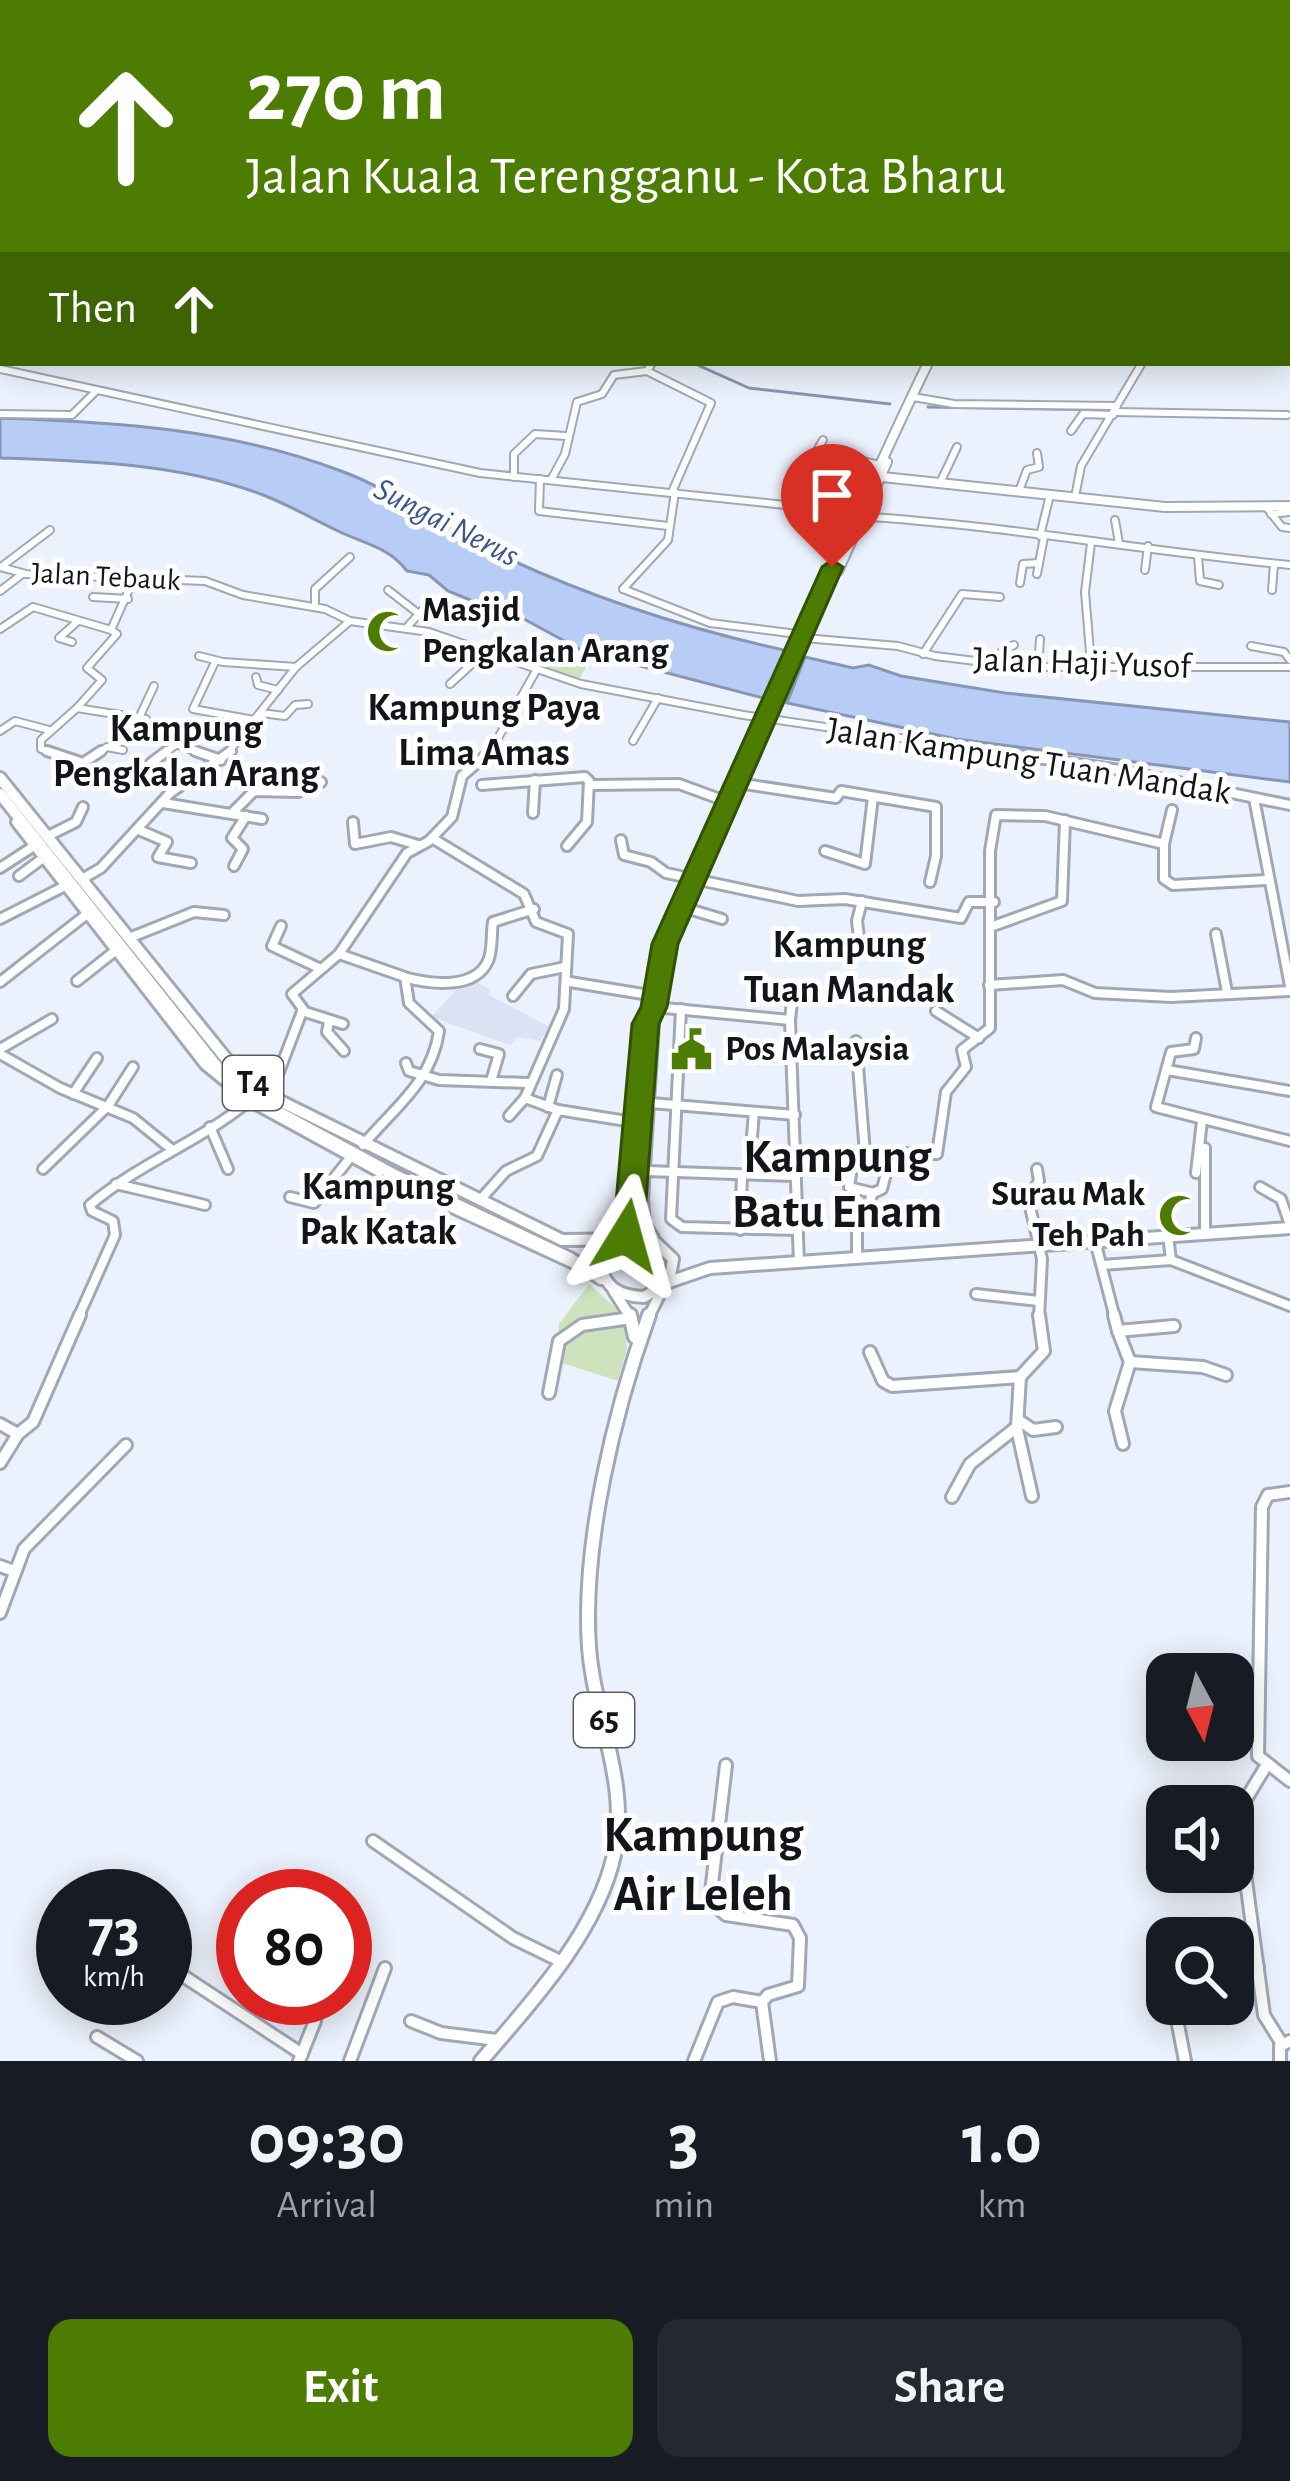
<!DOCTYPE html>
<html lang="en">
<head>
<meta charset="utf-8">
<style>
	:root { --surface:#171b24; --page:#242831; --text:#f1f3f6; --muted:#9ea1a6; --accent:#4d7c03 }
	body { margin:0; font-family:"Alegreya Sans",sans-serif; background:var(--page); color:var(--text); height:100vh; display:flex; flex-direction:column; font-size:45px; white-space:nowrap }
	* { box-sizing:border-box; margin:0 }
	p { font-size:39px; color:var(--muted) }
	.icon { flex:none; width:66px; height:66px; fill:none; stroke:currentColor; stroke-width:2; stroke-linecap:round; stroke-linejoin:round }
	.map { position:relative; height:2061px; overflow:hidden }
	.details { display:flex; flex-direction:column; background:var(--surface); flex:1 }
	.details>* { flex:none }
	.top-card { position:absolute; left:0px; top:0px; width:1290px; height:366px; box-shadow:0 6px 30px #0003; background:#4d7c03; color:#fff; overflow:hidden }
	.needle { width:78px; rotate:173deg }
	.fabs { position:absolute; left:1146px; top:1653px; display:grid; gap:24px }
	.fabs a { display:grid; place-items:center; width:108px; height:108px; border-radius:24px; background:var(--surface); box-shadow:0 6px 30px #0003; font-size:60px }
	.speed { position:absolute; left:36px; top:1869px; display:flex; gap:24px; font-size:60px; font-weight:700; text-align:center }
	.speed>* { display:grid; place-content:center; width:156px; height:156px; border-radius:50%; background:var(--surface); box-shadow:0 6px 30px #0003; line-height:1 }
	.speed small { font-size:30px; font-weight:400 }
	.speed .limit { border:18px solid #d22; background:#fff; color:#111 }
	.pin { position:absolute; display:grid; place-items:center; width:102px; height:102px; color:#fff; margin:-123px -51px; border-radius:50% 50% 50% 0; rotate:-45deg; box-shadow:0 0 12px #0007 }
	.pin .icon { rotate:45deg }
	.me { position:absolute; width:132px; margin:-66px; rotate:8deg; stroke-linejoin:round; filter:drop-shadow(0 0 9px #0008) }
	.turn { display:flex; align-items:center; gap:42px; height:252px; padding:0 48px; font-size:54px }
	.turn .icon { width:156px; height:156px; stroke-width:2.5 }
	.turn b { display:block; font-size:84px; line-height:102px }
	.then { display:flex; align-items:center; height:114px; padding:0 48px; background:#0003; gap:24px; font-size:45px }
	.eta { display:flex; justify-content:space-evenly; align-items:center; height:204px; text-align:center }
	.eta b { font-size:72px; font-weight:700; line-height:84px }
	.action { display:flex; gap:24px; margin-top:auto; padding:24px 48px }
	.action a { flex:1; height:138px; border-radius:24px; background:var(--accent); color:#fff; font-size:48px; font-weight:700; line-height:138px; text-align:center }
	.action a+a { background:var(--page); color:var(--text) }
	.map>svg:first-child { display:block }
	.built { fill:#dae2f3 }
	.green { fill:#cee3bd }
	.water { fill:#b8cdf6; stroke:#8696b4; stroke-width:3 }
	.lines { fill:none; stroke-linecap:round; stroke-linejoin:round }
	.stream { stroke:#8696b4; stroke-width:3 }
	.minor-far3-casing { stroke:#a1a8b5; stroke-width:8 }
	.minor-far2-casing { stroke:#a1a8b5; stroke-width:10 }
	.minor-far1-casing { stroke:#a1a8b5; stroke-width:14 }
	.minor-casing { stroke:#a1a8b5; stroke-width:16 }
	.major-far3-casing { stroke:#a1a8b5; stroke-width:8 }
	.major-far2-casing { stroke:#a1a8b5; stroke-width:12 }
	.major-far1-casing { stroke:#a1a8b5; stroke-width:15 }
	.major-casing { stroke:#a1a8b5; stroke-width:18 }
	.highway-far1-casing { stroke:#a1a8b5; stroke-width:12 }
	.highway-casing { stroke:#a1a8b5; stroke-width:16 }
	.minor-far3 { stroke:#fff; stroke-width:4.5 }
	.minor-far2 { stroke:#fff; stroke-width:6 }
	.minor-far1 { stroke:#fff; stroke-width:8 }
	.minor { stroke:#fff; stroke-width:10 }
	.major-far3 { stroke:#fff; stroke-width:4.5 }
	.major-far2 { stroke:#fff; stroke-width:8 }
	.major-far1 { stroke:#fff; stroke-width:9 }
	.major { stroke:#fff; stroke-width:12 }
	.highway-far1 { stroke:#fff; stroke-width:8 }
	.highway { stroke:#fff; stroke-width:10 }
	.route { fill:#4d7c03; stroke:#325102; stroke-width:3 }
	.labels { text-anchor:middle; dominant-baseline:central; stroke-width:10; stroke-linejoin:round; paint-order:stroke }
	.far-street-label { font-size:30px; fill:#13151a; stroke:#fff }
	.far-water-label { font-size:33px; font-style:italic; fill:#3c558a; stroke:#fff }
	.shield { fill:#fff; stroke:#5a5b5f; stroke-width:3 }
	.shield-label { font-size:33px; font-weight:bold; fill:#13151a }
	.poi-label { font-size:36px; font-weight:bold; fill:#13151a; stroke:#fff; text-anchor:start }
	.street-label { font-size:36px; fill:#13151a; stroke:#fff }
	.neighbourhood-label { font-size:39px; font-weight:bold; fill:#13151a; stroke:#fff }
	.district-label { font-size:48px; font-weight:bold; fill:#13151a; stroke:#fff }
	.near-quarter-label { font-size:51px; font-weight:bold; fill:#13151a; stroke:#fff }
</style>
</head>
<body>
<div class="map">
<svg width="1290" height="2061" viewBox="0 0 1290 2061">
	<rect width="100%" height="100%" fill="#ecf2fd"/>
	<polygon class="built" points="472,980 490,989 489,995 550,1027 540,1041 518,1037 510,1045 431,1017 463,982"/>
	<g class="green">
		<polygon points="494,640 592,658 579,679 488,651"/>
		<polygon points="589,1284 624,1315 627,1348 618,1381 556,1361 559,1324"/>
	</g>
	<g class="water">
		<path d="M0,418C117,422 231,429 341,471C393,490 437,524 486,548C582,595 683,628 788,651L767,699L583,651L511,612L492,615L480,610L478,603L448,591L429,575L407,571C389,547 365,544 338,531C313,519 289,505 263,495C180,463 87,461 0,458Z"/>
		<polygon points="805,657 853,668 869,665 901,676 1005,693 1290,722 1290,782 956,739 787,703"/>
	</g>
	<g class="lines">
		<g class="stream">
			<polyline points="693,363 749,388 890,404"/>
			<polyline points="928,407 1114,410"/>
		</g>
		<defs>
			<g id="minor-far3">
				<polyline points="132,0 163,3"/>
				<polyline points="747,0 775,3"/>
				<polyline points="911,0 938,3"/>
				<polyline points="1064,0 1084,3"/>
				<polyline points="1112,0 1125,3"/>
				<polyline points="39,3 43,0"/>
				<polyline points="251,3 258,0"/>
				<polyline points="463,3 470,0"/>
				<polyline points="542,3 550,0"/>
				<polyline points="870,3 884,0"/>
				<polyline points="1287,268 1290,272"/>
			</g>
			<g id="minor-far2">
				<polyline points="652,363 647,371 711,403 672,492"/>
				<polyline points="0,369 480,473 861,513"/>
				<polyline points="913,397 954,404 1117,406"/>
				<polyline points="1115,412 1287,415"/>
				<polyline points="0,414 72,415 96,391"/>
				<polyline points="1071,431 1083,414 1113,415"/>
				<polyline points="823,440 818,449 879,465"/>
				<polyline points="514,477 514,454 535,434 566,436"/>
				<polyline points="540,479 539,511 668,526"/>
				<polyline points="551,480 565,454 577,402 602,394 614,375 647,371"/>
				<polyline points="940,483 957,447"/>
				<polyline points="1019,491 1027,470 1039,467 1037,453"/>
				<polyline points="1075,497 1081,466 1142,363"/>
				<polyline points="1267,508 1282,527 1290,528"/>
				<polyline points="1271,514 1290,512"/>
				<path d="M857,516C1002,525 1145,551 1290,565"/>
				<polyline points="1115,520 1119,543"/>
				<polyline points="1040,536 1050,495"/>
				<polyline points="1091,543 1085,592 1091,664"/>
				<polyline points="1198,556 1200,581 1219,585"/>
				<polyline points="0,567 26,574 205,581 243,595 325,609 350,621 429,632 581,684 743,715 1010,754"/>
				<polyline points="1,567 50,530"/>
				<polyline points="1145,570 1148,546"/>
				<polyline points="1037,574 1044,537"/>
				<polyline points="135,576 111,630 117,634 87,668 102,680 77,708 146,719 143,733 204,754"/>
				<polyline points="1020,583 1023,564 1039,563"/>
				<polyline points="623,589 710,623 805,635"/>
				<polyline points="623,589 668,540 675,492"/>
				<polyline points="388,590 419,614"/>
				<polyline points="1272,590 1274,564"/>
				<polyline points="0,591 21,575"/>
				<polyline points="93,597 128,599"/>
				<polyline points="315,607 315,589 350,557"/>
				<polyline points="408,626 427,605 447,606"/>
				<polyline points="0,629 33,607 111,630"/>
				<polyline points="804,638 898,646 935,656 1024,667 1290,667"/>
				<polyline points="72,642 59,638 78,621"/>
				<polyline points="1251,646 1284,652 1290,660"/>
				<polyline points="923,654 962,594 1000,597"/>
				<polyline points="199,656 223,662 296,667"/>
				<polyline points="215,662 193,709 254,720"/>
				<polyline points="1003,665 1002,651 1014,645"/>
				<polyline points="1038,667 1040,639"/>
				<polyline points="256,677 258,685 278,690"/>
				<polyline points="450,684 474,662 475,650"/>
				<polyline points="261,713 285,716 295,705 308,704"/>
				<polyline points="139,718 154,686"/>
				<polyline points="0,731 15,721 49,730"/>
				<polyline points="633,741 658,698"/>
				<polyline points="56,754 41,749 41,740 77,708"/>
				<polyline points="97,754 107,747 123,750"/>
				<polyline points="163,754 177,744"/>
				<polyline points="227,754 296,667 350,621"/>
				<polyline points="489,754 537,669"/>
			</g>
			<g id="minor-far1">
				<polyline points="47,751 83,763 101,751"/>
				<polyline points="195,751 221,760"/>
				<polyline points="989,751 1120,770 1290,805"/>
				<polyline points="151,763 167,751"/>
				<polyline points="738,783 836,798 841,791 936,807 936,856 930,882"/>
				<polyline points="482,785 585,777 589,781 587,822 567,846"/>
				<polyline points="589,785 679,784 728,802"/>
				<polyline points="1254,798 1290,986"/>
				<polyline points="163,803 262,819"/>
				<polyline points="233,812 254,791 298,792 321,782"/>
				<polyline points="533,813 535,780"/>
				<polyline points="16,822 205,1065 249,1101 379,1172"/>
				<polyline points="353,822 355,844 391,837 418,845"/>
				<polyline points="139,830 167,842 158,857 191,863"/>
				<polyline points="48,836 76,822 83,807"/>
				<polyline points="432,838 524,894 536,922 568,934 564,1009 525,1098 558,1110 639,1123"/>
				<polyline points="621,840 624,855 651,862 666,873 798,901 845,899 961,918 969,902 994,902"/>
				<polyline points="1164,844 1172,810"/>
				<polyline points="825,851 865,864 873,797"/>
				<polyline points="234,866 243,849 232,838 246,816"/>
				<polyline points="0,868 34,846"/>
				<polyline points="19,876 43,858"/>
				<polyline points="82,879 101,868 170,793 231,751"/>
				<polyline points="682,907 722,919"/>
				<polyline points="0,919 65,886"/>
				<polyline points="281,926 272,946 321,969"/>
				<polyline points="993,926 1062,901 1065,820"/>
				<polyline points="1216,934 1227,992"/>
				<polyline points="129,938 194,912 224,915"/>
				<polyline points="860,945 857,921 862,901"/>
				<path d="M339,954L405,977L409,1003L439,1031C432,1082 394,1108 363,1145"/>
				<path d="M407,978C431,984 475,990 488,961C493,950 491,934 493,922L534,909"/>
				<polyline points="77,981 115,951"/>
				<polyline points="0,982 87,914"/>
				<polyline points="570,982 655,996"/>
				<polyline points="989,985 1063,980 1095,993 1171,997 1290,991"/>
				<polyline points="793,992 790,1020 799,1263"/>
				<polyline points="513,996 531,974 565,967"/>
				<polyline points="654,1007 790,1020"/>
				<polyline points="681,1009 671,1219 682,1227 796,1230"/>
				<polyline points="302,1011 343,1024"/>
				<polyline points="936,1011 979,1038"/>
				<polyline points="329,1022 327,1032 344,1051"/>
				<polyline points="1196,1038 1194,1049 1171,1052 1156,1107 1290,1141"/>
				<polyline points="0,1049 52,1019"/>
				<polyline points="480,1049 499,1054 491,1081"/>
				<polyline points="0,1054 60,1088 133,1118 170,1148"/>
				<polyline points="406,1063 409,1071 439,1080 528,1083"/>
				<polyline points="1167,1070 1290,1091"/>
				<polyline points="263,1091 279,1072 303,1009 292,994 339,954 407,853 429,841 452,817 462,776 491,751"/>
				<polyline points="73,1094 97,1058"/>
				<polyline points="651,1103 795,1115"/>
				<polyline points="548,1107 557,1075"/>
				<polyline points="509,1116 525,1098"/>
				<polyline points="210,1127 228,1169"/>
				<polyline points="1205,1148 1205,1232"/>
				<polyline points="793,1155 853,1162 865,1153 856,1041"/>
				<polyline points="853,1162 849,1187 873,1193"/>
				<polyline points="43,1169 108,1106 133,1067"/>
				<polyline points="1037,1169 1039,1181 1028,1198 1042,1259 1039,1318"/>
				<polyline points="646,1171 794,1176"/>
				<polyline points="749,1173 754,1112"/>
				<polyline points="1196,1173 1202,1121"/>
				<polyline points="116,1184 205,1205"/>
				<polyline points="1260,1187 1281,1199 1290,1225"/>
				<polyline points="290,1197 314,1203 350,1158"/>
				<polyline points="480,1200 506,1171 537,1156 558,1110"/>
				<polyline points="452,1208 574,1264"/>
				<polyline points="740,1230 742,1176"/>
				<polyline points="1168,1235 1171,1260"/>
				<polyline points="1095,1241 1115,1318"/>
				<polyline points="857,1258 857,1228 873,1193 882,1189 889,1162 900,1153 937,1154 946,1092 966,1067 962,1050 990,1028 990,851 996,815 1045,816 1164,844 1164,879 1173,885 1267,880"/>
				<polyline points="1102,1265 1171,1260 1290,1306"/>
				<polyline points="976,1294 1039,1301"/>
				<path d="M78,1318L115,1235L113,1221L92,1211L90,1205C139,1163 200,1142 249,1101"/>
			</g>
			<g id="minor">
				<polyline points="1114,1315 1118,1331 1174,1326"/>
				<polyline points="1118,1331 1130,1362 1115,1411 1123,1444"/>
				<polyline points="870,1352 883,1381 892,1386 1020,1377"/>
				<polyline points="1130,1362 1203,1367 1226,1375"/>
				<polyline points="549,1393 559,1341 582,1325 631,1318"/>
				<polyline points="1020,1421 1033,1430 1056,1427"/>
				<polyline points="0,1424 18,1434"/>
				<polyline points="1017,1429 1032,1496"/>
				<polyline points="0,1463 18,1434 33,1422 80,1315"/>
				<polyline points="1290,1492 1268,1495 1262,1507 1258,1756 1290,1781"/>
				<polyline points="952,1497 970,1464 1017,1427 1020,1377 1044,1351 1039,1315"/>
				<polyline points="0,1566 14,1571"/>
				<polyline points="0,1613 24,1549 126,1445"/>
				<polyline points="726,1765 710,1901 726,1915 793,1925 800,1938 798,1986 768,1995 762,2002 770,2061"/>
				<polyline points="1266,1766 1240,1809 1238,1821 1264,2015 1282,2044"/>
				<polyline points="373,1841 513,1938 558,1960"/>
				<polyline points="1167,1956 1167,1968"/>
				<polyline points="165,1964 302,2054"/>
				<polyline points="1233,1964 1258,1967"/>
				<polyline points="1174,2004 1185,2061"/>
				<polyline points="411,2021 441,2033 497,2040"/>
				<polyline points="97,2037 137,2061"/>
				<polyline points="299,2061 315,2021"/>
				<polyline points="350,2061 385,1968"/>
				<polyline points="694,2061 718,2002 733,1997 762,2002"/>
				<polyline points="1280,2061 1280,2046 1290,2041"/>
			</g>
			<polyline id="major-far3" points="401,0 410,3"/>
			<polyline id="major-far2" points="873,476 1165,507 1290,506"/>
			<g id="major-far1">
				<polyline points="613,1290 631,1318"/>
				<polyline points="648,1318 663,1288"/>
			</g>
			<g id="major">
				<polyline points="630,1315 635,1337"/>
				<path d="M481,2061C531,2003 597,1932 614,1855C630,1783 594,1717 589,1647C582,1544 614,1412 649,1315"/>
			</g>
			<g id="highway-far1">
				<polyline points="838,571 887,462"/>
				<path d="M751,754C810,623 865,492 928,363"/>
			</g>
			<g id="highway">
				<path d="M0,778L232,1066L274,1098L562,1240L652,1239L673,1259L669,1282L644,1297C619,1296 603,1287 600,1261L612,1243"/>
				<polyline points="0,794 219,1069 269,1107 393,1174 570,1258 601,1279"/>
				<polyline points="619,1237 630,1214 646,1025 654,1007"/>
				<polyline points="653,1238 644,1224 642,1199 654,1007 665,943 752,751"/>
				<polyline points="669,1282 710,1268 1290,1228"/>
			</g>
		</defs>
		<use href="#minor-far3" class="minor-far3-casing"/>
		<use href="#minor-far2" class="minor-far2-casing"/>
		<use href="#minor-far1" class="minor-far1-casing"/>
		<use href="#minor" class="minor-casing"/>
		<use href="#major-far3" class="major-far3-casing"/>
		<use href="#major-far2" class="major-far2-casing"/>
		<use href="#major-far1" class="major-far1-casing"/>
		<use href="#major" class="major-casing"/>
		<use href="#highway-far1" class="highway-far1-casing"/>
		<use href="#highway" class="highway-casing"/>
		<use href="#minor-far3" class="minor-far3"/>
		<use href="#minor-far2" class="minor-far2"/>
		<use href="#minor-far1" class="minor-far1"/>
		<use href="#minor" class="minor"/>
		<use href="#major-far3" class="major-far3"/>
		<use href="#major-far2" class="major-far2"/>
		<use href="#major-far1" class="major-far1"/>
		<use href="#major" class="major"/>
		<use href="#highway-far1" class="highway-far1"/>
		<use href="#highway" class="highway"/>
	</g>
	<polygon class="route" points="832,560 843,567 678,944 667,1007 659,1024 645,1214 638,1229 641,1236 637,1245 618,1252 607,1248 603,1239 615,1214 632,1024 641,1007 652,944 822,567"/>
	<defs>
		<symbol id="mosque-bare" viewBox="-9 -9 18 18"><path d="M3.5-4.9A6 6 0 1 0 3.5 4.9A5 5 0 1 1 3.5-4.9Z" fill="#4d7c03" stroke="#fff" stroke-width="2.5" paint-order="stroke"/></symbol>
		<symbol id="civic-bare" viewBox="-9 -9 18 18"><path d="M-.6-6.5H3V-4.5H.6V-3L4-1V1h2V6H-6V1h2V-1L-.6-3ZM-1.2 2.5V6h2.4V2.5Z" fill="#4d7c03" stroke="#fff" stroke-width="2.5" paint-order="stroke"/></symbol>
	</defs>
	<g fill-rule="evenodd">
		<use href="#mosque-bare" x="358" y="602" width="59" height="59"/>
		<use href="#civic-bare" x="662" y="1020" width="59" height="59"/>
		<use href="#mosque-bare" x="1150" y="1186" width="59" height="59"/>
	</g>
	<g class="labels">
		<g class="far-street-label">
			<text transform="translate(106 577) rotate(3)">Jalan Tebauk</text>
		</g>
		<g class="far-water-label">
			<text transform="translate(446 523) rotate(27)">Sungai Nerus</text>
		</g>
		<g class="shield">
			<rect x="223" y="1056" width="60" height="54" rx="9"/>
			<rect x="574" y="1693" width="60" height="54" rx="9"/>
		</g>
		<g class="shield-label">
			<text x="253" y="1083">T4</text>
			<text x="604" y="1720">65</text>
		</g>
		<g class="poi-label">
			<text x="422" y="610">Masjid<tspan x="422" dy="41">Pengkalan Arang</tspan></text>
			<text x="725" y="1049">Pos Malaysia</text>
			<text x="1145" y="1194" text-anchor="end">Surau Mak<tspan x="1145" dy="41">Teh Pah</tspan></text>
		</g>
		<g class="street-label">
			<text transform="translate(1082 663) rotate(2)">Jalan Haji Yusof</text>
			<text transform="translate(1029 761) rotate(9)">Jalan Kampung Tuan Mandak</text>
		</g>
		<g class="neighbourhood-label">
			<text x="484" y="708">Kampung Paya<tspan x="484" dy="45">Lima Amas</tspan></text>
			<text x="186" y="729">Kampung<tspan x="186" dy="45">Pengkalan Arang</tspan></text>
			<text x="849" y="945">Kampung<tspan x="849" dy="45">Tuan Mandak</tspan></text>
			<text x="378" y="1187">Kampung<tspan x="378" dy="45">Pak Katak</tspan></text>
		</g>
		<g class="district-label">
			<text x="837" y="1158">Kampung<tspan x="837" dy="55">Batu Enam</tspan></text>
		</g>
		<g class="near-quarter-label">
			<text x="703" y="1835">Kampung<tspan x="703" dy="59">Air Leleh</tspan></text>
		</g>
	</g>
</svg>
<div class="fabs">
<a><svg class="needle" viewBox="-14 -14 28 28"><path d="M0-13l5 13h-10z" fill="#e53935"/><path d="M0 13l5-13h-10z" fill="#9ea1a6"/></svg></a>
<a><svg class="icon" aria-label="sound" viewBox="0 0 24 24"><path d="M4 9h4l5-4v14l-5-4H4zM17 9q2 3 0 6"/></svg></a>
<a><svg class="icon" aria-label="search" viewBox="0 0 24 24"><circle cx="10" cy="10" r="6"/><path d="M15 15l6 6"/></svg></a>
</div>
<div class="speed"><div>73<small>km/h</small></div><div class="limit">80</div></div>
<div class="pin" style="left:832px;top:567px;background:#d93025"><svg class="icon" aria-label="arrive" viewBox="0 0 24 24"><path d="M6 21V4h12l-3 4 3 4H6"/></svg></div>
<svg class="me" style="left:626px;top:1236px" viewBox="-20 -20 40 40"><path d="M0-17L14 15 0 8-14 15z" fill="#4d7c03" stroke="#fff" stroke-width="4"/></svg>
<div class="top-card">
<div class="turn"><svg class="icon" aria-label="ahead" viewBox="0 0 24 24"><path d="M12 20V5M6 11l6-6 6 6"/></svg><div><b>270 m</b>Jalan Kuala Terengganu - Kota Bharu</div></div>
<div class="then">Then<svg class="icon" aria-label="ahead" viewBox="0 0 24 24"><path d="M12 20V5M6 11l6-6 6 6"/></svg></div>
</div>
</div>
<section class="details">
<div class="eta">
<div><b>09:30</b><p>Arrival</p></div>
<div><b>3</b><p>min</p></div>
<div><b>1.0</b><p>km</p></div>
</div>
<div class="action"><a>Exit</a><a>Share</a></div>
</section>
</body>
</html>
